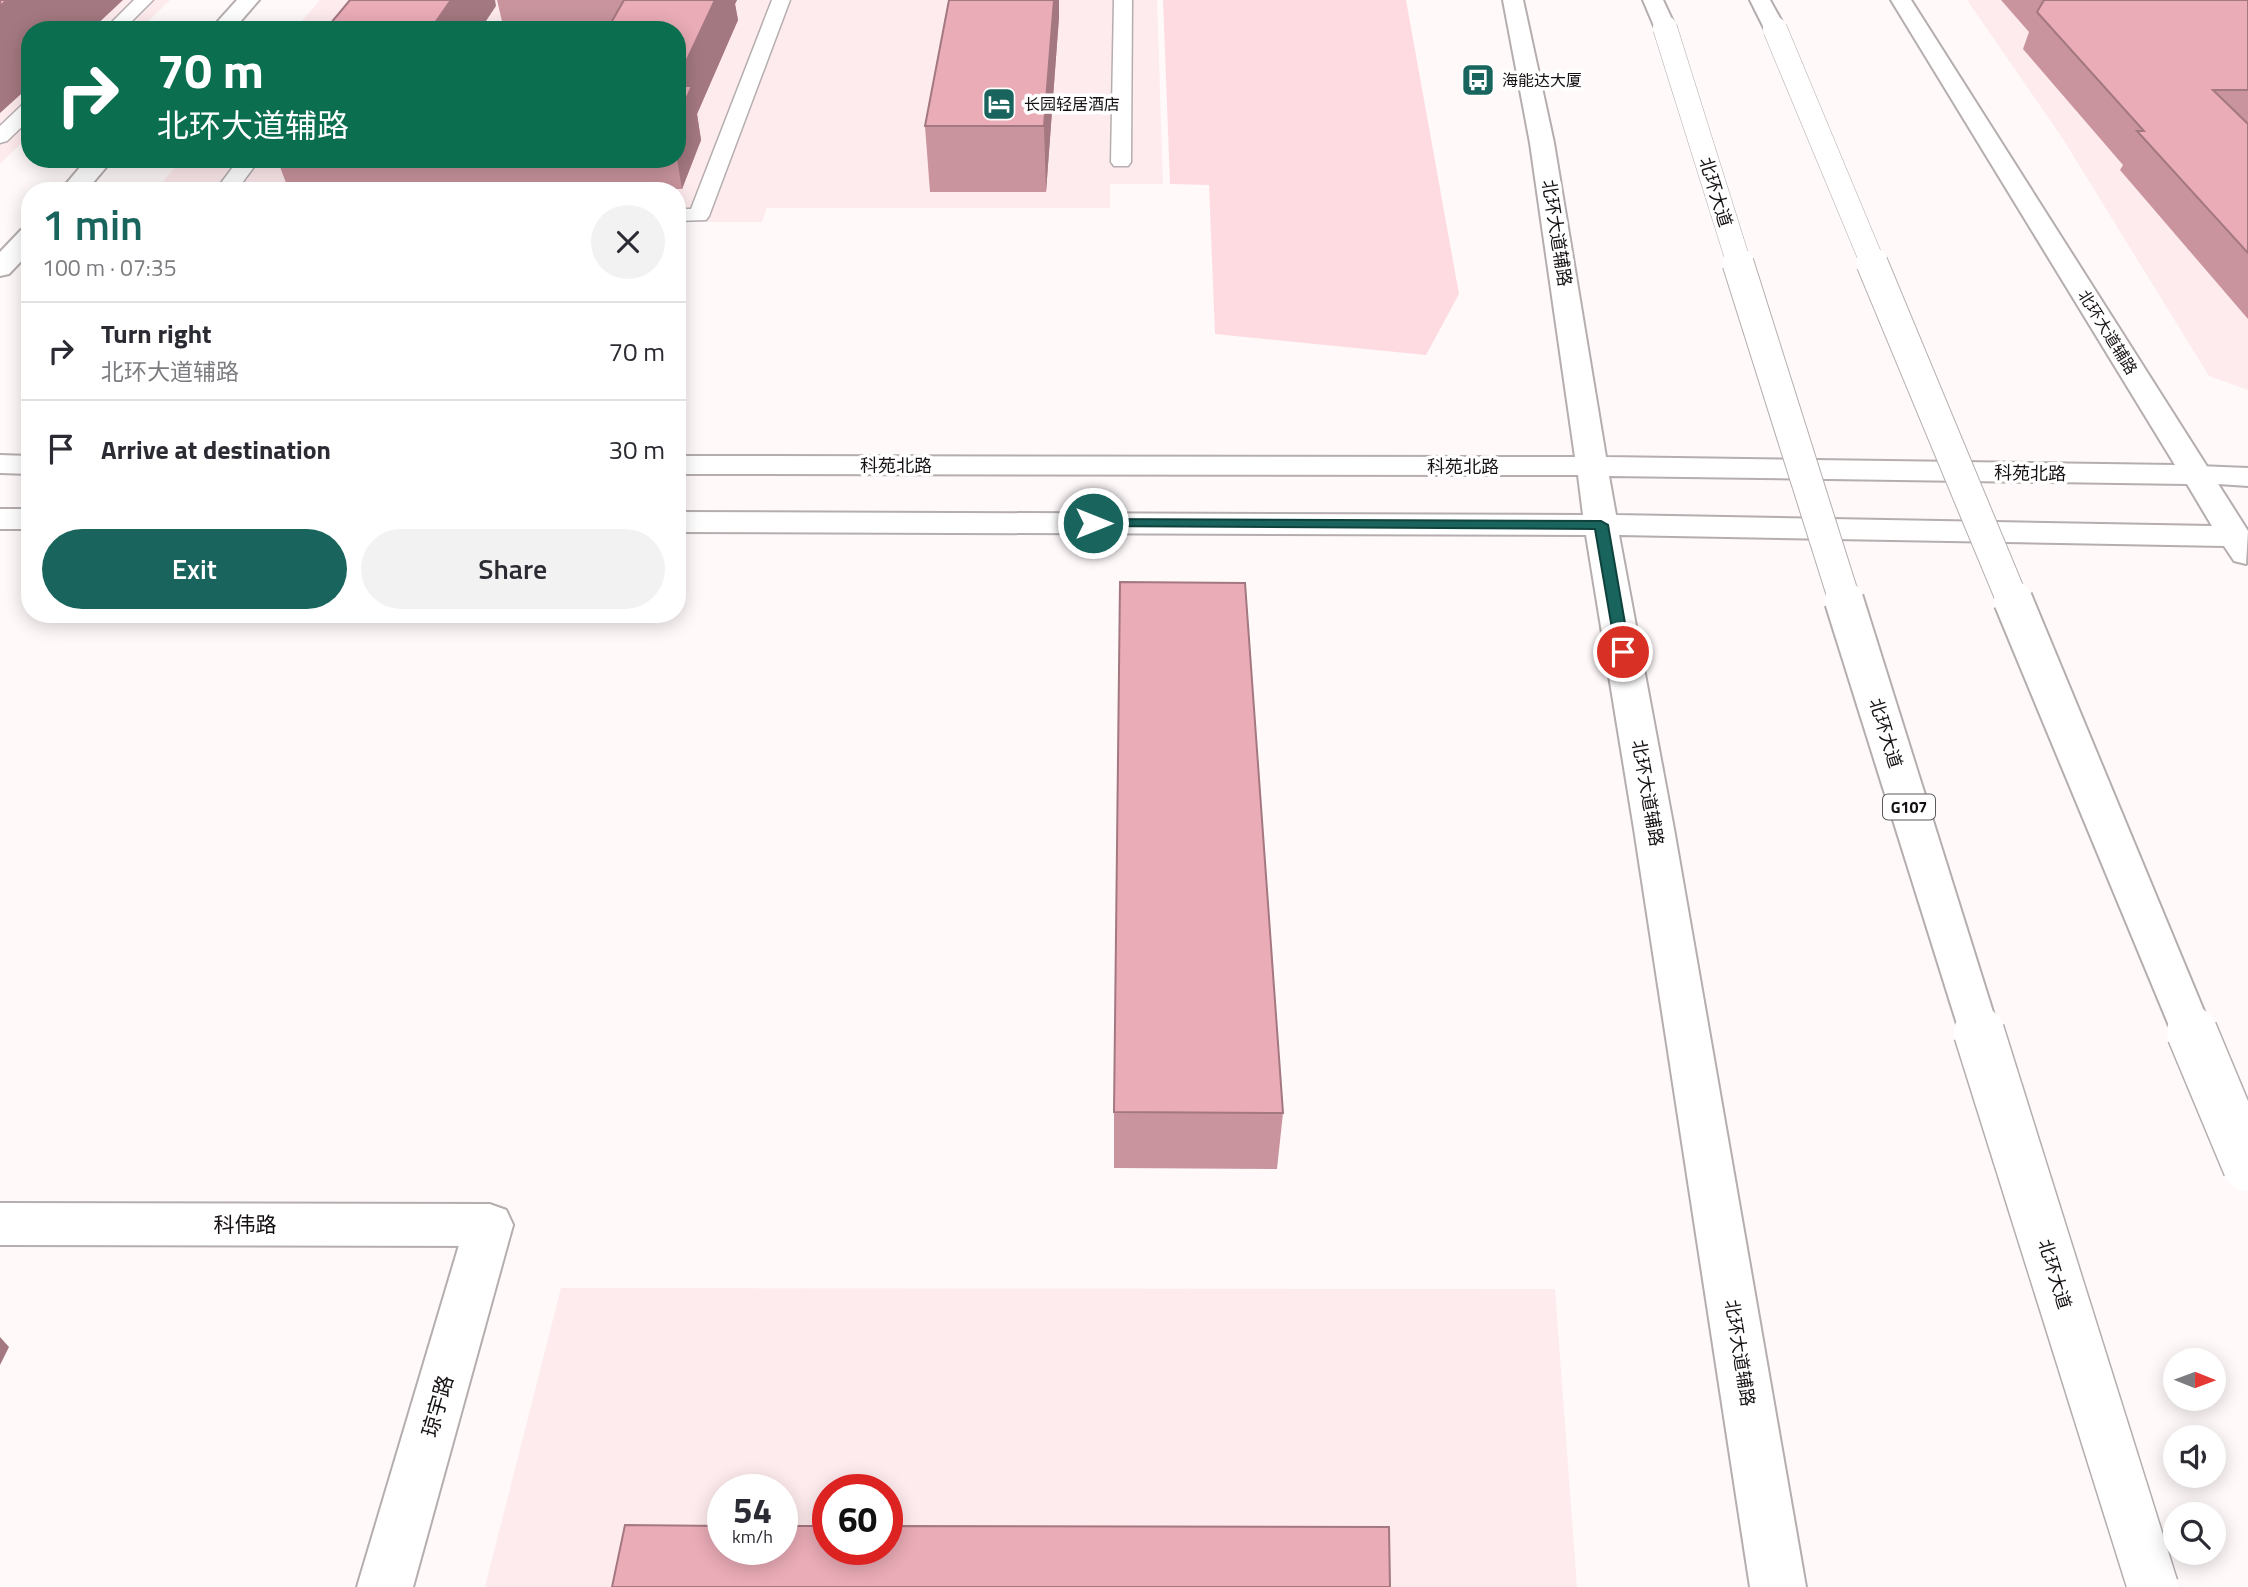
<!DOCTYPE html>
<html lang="en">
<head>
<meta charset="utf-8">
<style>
	:root { --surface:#fff; --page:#f2f2f3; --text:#2b2b33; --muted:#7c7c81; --line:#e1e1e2; --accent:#19655e }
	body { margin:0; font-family:"Titillium Web","Noto Sans SC",sans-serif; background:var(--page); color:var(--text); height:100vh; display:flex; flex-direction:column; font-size:26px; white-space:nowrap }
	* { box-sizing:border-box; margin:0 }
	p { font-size:23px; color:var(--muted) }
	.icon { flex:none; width:38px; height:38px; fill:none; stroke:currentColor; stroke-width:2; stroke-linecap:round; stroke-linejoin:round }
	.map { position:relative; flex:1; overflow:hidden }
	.side { position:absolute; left:21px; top:182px; width:665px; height:441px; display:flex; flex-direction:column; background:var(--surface); border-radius:28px; box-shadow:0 4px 18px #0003 }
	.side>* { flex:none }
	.top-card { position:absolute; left:21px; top:21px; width:665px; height:147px; border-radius:28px; box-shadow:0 4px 18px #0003; background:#0b6e4f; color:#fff; overflow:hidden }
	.needle { width:46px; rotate:91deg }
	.buttons { position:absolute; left:2163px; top:1348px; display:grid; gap:14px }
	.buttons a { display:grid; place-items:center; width:63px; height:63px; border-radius:50%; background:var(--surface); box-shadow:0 4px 18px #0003; font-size:35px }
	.speed { position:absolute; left:707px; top:1474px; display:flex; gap:14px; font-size:35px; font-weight:700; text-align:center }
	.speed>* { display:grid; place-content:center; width:91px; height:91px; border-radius:50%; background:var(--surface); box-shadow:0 4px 18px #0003; line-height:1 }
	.speed small { font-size:18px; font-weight:400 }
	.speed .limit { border:10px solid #d22; background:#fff; color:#111 }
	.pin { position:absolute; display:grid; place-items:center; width:60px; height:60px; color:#fff; margin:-30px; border:4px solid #fff; border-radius:50%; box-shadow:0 2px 7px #0007 }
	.me { position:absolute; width:77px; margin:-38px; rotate:90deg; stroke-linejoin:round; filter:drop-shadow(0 0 5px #0008) }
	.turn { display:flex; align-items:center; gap:24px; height:147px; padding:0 21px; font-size:32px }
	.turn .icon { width:91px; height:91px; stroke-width:2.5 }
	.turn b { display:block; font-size:49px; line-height:60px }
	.round { display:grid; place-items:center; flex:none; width:74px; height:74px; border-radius:37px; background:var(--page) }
	.head { display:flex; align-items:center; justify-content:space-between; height:119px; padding:0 21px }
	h1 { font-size:42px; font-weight:600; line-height:52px; color:var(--accent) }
	.cta { display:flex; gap:14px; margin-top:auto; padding:14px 21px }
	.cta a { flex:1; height:80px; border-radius:42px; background:var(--accent); color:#fff; font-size:28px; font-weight:600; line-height:80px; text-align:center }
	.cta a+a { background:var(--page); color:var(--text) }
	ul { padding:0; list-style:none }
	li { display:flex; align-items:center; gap:21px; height:98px; padding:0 21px; border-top:2px solid var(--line) }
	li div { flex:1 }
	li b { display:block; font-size:26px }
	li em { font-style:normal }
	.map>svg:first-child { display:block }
	.built { fill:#feebee; fill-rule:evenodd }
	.green { fill:#fedbe1 }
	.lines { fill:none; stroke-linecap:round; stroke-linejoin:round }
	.service-casing { stroke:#b5adae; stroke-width:3 }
	.minor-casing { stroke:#b5adae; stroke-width:4 }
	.tertiary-casing { stroke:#b5adae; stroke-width:4 }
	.secondary-casing { stroke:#b5adae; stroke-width:4 }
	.primary-casing { stroke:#b5adae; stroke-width:4 }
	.trunk-casing { stroke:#b5adae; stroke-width:4 }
	.service { fill:#fff; fill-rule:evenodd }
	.minor { fill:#fff; fill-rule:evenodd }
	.tertiary { fill:#fff; fill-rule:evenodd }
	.secondary { fill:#fff; fill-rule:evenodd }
	.primary { fill:#fff; fill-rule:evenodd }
	.trunk { fill:#fff; fill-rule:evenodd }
	.trunk-bridge-far3-casing { stroke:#b5adae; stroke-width:25; stroke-linecap:butt }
	.trunk-bridge-far2-casing { stroke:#b5adae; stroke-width:33; stroke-linecap:butt }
	.trunk-bridge-far1-casing { stroke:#b5adae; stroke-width:42; stroke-linecap:butt }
	.trunk-bridge-casing { stroke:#b5adae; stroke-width:53; stroke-linecap:butt }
	.trunk-bridge-far3 { stroke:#fff; stroke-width:24 }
	.trunk-bridge-far2 { stroke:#fff; stroke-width:31 }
	.trunk-bridge-far1 { stroke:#fff; stroke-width:38 }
	.trunk-bridge { stroke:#fff; stroke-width:50 }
	.wall { fill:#c9949d }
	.shaded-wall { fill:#a47880 }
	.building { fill:#eaacb7; stroke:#a47880; stroke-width:2 }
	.route { fill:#19655e; stroke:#10423d; stroke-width:2 }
	.labels { text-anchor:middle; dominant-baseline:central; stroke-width:7; stroke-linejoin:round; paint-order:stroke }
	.far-poi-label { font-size:16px; fill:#161213; stroke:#fff; text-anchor:start }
	.far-street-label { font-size:16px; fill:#161213; stroke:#fff }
	.shield { fill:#fff; stroke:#5c595a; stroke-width:2 }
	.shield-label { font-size:16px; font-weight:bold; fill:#161213 }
	.street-label { font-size:18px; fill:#161213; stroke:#fff }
	.near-street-label { font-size:21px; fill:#161213; stroke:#fff }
</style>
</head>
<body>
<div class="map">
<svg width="2248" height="1587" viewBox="0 0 2248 1587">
	<rect width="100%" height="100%" fill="#fff9fa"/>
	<g class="built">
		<polygon points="0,0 170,0 139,30 30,30 30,135 0,164"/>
		<polygon points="320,0 1157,0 1163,184 1110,184 1110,208 767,208 762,222 677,222 677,191 155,191 182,159 677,159 677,30 294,30"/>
		<polygon points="1967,0 2248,0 2248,390 2209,376 2063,139"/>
		<path d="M561,1288L1555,1289L1577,1587H485ZM723,1489H782V1549H723ZM828,1489H887V1549H828Z"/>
	</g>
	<polygon class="green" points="1163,0 1406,0 1459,294 1426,355 1215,334 1209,185 1170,184"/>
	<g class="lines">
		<defs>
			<g id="service">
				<polygon points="134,0 153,0 123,30 104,30"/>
				<polygon points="772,0 790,0 709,216 706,220 677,221 677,209 691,209"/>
				<polygon points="1114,0 1132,0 1131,162 1128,166 1114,166 1111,162"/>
				<polygon points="30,102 30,119 7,141 0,143 0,126 23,104"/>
				<polygon points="239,159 260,159 236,191 215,191"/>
			</g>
			<polygon id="minor" points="489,1204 506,1210 513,1225 413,1587 357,1587 465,1225 472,1210"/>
			<g id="tertiary">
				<polygon points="237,0 259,0 233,30 210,30"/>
				<polygon points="87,159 113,159 86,191 60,191"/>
				<polygon points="30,228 30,252 9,274 0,276 0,252 21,230"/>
				<polygon points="0,1203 489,1204 506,1210 513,1225 506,1240 489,1246 0,1245"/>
			</g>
			<polygon id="secondary" points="2198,466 2248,468 2248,486 2187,482 2182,475 2187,468"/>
			<g id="primary">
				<path d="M1503,0H1523L1554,143L1606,457L2175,465L1891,0H1911L2248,531L2246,564L2234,561L2224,546L1619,535L1674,829L1806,1587H1750L1634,829L1586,535L677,532V512L1583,515L1578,475L677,474V456L1575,457L1530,143ZM1609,476L2187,484L2212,526L1616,515Z"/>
				<polygon points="0,455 30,456 30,474 0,473"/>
				<rect x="0" y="509" width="30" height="20"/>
			</g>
			<g id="trunk">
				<polygon points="1643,0 1663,0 1676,28 1673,33 1657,33"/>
				<polygon points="1750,0 1770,0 1786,29 1783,34 1767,34"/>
			</g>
		</defs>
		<use href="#service" class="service-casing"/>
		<use href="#minor" class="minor-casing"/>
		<use href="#tertiary" class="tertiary-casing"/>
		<use href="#secondary" class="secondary-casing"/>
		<use href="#primary" class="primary-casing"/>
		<use href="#trunk" class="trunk-casing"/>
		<use href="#service" class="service"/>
		<use href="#minor" class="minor"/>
		<use href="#tertiary" class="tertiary"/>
		<use href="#secondary" class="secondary"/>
		<use href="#primary" class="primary"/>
		<use href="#trunk" class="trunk"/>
		<defs>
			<g id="trunk-bridge-far3">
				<polyline points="1665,28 1739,264"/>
				<polyline points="1775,29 1873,264"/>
			</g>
			<g id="trunk-bridge-far2">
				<polyline points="1738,263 1845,602"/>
				<polyline points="1872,263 2013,602"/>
			</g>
			<g id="trunk-bridge-far1">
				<polyline points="1844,600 1980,1034"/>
				<polyline points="2013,600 2193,1034"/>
			</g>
			<g id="trunk-bridge">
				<polyline points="1979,1032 2153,1587"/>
				<polyline points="2192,1032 2248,1166"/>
			</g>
		</defs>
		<use href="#trunk-bridge-far3" class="trunk-bridge-far3-casing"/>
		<use href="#trunk-bridge-far2" class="trunk-bridge-far2-casing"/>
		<use href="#trunk-bridge-far1" class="trunk-bridge-far1-casing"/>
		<use href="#trunk-bridge" class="trunk-bridge-casing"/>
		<use href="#trunk-bridge-far3" class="trunk-bridge-far3"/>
		<use href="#trunk-bridge-far2" class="trunk-bridge-far2"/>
		<use href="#trunk-bridge-far1" class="trunk-bridge-far1"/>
		<use href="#trunk-bridge" class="trunk-bridge"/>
	</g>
	<g class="wall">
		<polygon points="497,0 737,0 735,4 738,20 697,114 701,140 682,189 288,188 277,159 677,159 677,30 504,30"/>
		<polygon points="949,0 1059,0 1059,17 1046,192 930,192 925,126"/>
		<polygon points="2001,0 2248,0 2248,319 2120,170 2123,165 2023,49 2029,32"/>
		<polygon points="1114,1112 1283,1113 1277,1169 1114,1168"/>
	</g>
	<g class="shaded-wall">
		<polygon points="7,0 123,0 91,30 30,30 30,86 0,113 0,6"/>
		<polygon points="451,0 495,0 496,6 480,30 430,30"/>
		<polygon points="715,0 737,0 735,4 738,20 697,114 701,140 682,189 677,159 677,81"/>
		<polygon points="1054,0 1059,0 1059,17 1046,192 1044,126"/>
		<polygon points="0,1337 9,1347 0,1365"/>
	</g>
	<g class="building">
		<polygon points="0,0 7,0 0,6"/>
		<polygon points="350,0 451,0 430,30 325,30"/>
		<polygon points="624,0 715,0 677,81 677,30 607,30"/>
		<polygon points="949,0 1054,0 1044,126 925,126"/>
		<polygon points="2044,0 2248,0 2248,90 2213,90 2248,124 2248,253 2137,131 2144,131 2037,12"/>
		<polygon points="677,86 692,86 677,120"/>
		<polygon points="1120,582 1245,583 1283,1113 1114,1112"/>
		<polygon points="625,1525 723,1526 723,1549 782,1549 782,1526 828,1526 828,1549 887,1549 887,1526 1389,1527 1390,1587 612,1587"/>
	</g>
	<polygon class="route" points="1093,519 1601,521 1608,525 1630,652 1623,656 1616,652 1595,529 1088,526 1088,520"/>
	<defs>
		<symbol id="bus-square" viewBox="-11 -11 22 22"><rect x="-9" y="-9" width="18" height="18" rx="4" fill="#19655e" stroke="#fff"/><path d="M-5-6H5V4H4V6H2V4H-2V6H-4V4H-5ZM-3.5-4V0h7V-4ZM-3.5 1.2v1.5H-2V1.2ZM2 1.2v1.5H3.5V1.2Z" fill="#fff"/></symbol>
		<symbol id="hotel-square" viewBox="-11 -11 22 22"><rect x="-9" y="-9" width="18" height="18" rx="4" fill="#19655e" stroke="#fff"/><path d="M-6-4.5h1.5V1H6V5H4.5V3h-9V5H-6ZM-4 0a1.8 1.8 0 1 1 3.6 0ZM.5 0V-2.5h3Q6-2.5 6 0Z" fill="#fff"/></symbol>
	</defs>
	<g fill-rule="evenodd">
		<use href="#bus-square" x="1459" y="61" width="38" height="38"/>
		<use href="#hotel-square" x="980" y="85" width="38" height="38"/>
	</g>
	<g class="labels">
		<g class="far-poi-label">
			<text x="1502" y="80">海能达大厦</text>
			<text x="1024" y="104">长园轻居酒店</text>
		</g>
		<g class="far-street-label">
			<text transform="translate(2108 332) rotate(58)">北环大道辅路</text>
		</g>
		<rect class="shield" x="1883" y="794.5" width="52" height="25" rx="5"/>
		<g class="shield-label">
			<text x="1909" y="807">G107</text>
		</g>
		<g class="street-label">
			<text transform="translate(1716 192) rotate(73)">北环大道</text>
			<text transform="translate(1557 233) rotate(81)">北环大道辅路</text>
			<text x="896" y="465">科苑北路</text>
			<text x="1463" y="466">科苑北路</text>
			<text transform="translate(2030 473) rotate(1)">科苑北路</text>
			<text transform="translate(1886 733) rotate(73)">北环大道</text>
			<text transform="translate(1648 793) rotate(80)">北环大道辅路</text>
			<text transform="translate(2055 1274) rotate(73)">北环大道</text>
			<text transform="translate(1740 1353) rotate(81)">北环大道辅路</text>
		</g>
		<g class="near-street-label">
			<text x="245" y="1224">科伟路</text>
			<text transform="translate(437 1406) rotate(-74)">琼宇路</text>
		</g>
	</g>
</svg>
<div class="buttons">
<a><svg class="needle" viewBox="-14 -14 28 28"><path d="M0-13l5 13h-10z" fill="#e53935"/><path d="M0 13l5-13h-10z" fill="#7c7c81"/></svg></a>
<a><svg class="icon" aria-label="sound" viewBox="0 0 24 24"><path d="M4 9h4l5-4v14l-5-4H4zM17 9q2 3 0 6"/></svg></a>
<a><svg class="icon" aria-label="search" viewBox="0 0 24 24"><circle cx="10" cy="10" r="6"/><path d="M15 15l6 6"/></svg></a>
</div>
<div class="speed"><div>54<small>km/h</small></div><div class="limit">60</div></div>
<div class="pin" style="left:1623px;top:652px;background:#d93025"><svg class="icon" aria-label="arrive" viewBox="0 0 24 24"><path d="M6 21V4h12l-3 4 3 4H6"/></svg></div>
<svg class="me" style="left:1093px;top:523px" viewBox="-20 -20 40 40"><circle r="17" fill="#19655e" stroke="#fff" stroke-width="3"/><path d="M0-11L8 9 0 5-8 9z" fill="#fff"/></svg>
<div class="top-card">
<div class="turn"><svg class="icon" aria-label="right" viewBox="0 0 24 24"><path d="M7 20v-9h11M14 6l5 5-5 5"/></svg><div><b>70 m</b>北环大道辅路</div></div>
</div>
<section class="side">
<div class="head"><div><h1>1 min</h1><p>100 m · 07:35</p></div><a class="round"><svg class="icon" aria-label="close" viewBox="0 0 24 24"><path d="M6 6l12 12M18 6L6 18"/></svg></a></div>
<ul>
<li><svg class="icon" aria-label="right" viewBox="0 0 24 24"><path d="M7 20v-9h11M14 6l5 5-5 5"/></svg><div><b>Turn right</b><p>北环大道辅路</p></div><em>70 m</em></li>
<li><svg class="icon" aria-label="arrive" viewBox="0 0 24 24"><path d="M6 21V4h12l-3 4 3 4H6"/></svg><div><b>Arrive at destination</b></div><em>30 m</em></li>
</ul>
<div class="cta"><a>Exit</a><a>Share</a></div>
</section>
</div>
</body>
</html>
